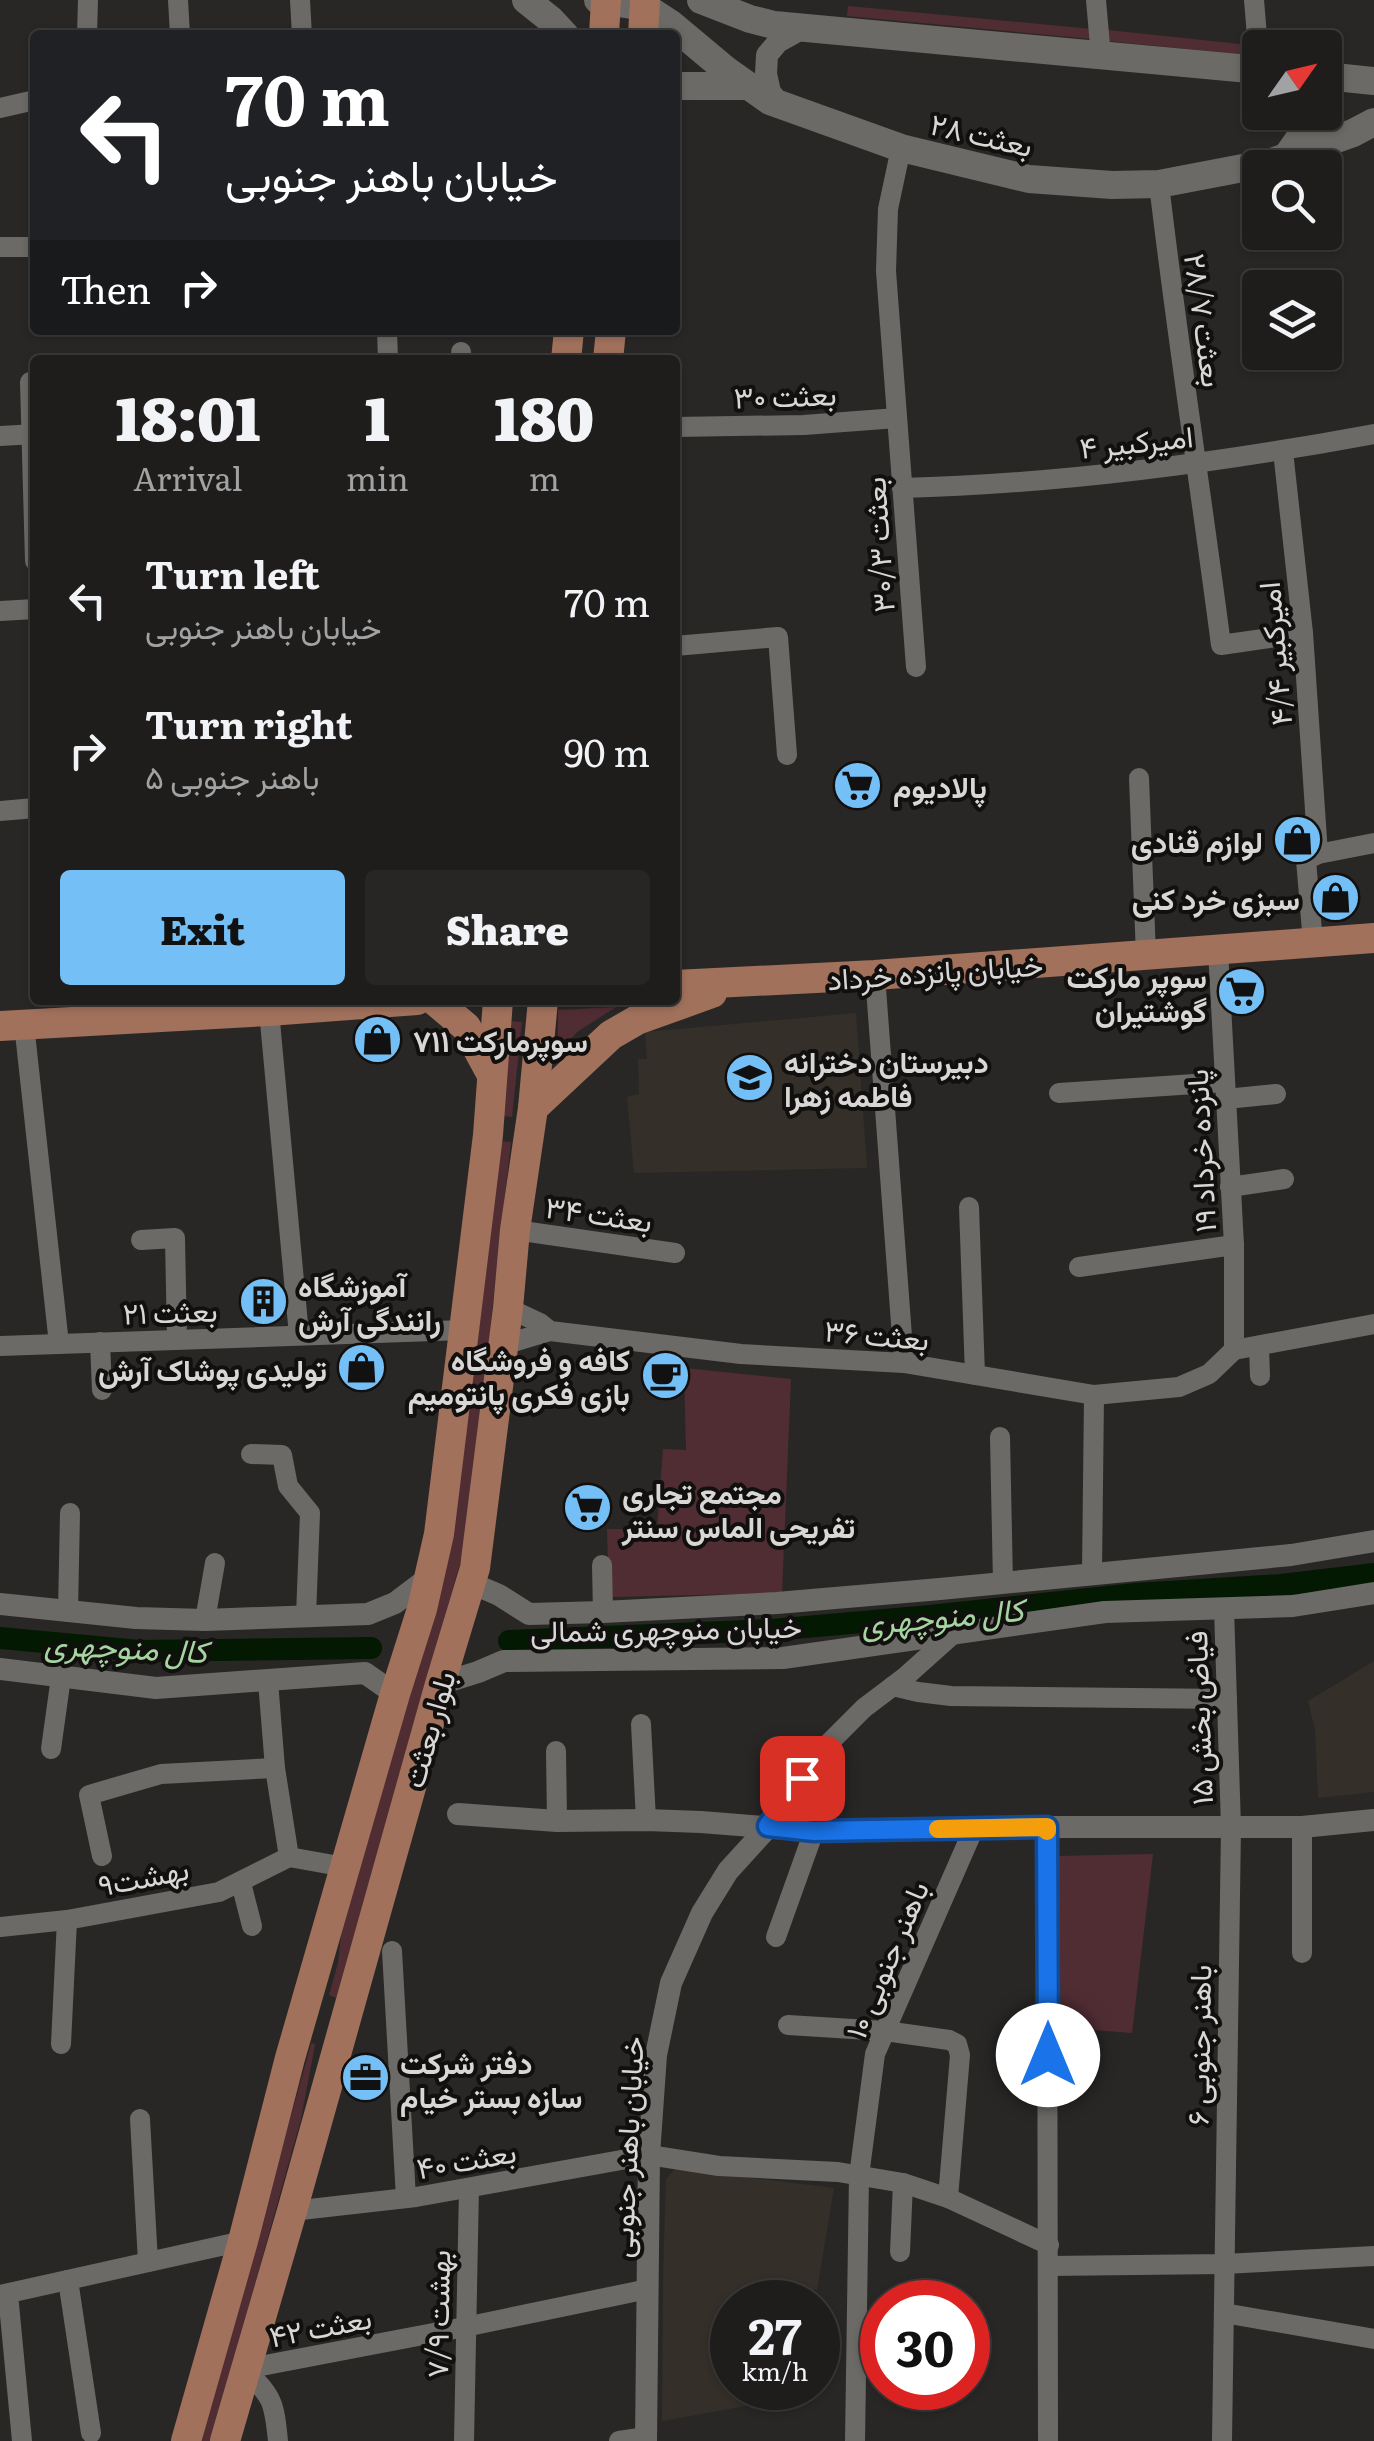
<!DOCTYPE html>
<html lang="en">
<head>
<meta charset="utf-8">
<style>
	:root { --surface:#1f1d1c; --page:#272625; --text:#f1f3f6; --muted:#a1a2a3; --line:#3c3b3b; --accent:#74c0f6 }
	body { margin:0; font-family:Literata,Vazirmatn,serif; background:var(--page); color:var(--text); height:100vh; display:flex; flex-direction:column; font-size:38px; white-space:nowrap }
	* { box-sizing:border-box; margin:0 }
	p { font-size:32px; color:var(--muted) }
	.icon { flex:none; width:55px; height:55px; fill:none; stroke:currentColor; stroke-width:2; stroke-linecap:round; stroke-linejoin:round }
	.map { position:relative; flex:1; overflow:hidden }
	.panel { position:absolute; left:30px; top:355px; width:650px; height:650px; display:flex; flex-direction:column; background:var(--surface); border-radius:10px; box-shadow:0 2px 8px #0004,0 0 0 2px var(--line) }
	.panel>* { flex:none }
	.banner { position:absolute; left:30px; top:30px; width:650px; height:305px; border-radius:10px; box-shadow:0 2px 8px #0004,0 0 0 2px var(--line); background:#202124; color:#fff; overflow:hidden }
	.needle { width:65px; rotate:56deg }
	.tools { position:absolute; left:1242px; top:30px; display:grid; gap:20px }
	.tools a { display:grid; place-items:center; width:100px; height:100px; border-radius:10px; background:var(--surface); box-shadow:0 2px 8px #0004,0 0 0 2px var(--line); font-size:50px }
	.speed { position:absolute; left:710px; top:2280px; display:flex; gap:20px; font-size:50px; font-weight:700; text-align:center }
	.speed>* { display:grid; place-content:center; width:130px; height:130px; border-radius:50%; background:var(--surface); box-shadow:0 2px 8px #0004,0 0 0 2px var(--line); line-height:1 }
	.speed small { font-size:25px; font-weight:400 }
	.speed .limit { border:15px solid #d22; background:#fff; color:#111 }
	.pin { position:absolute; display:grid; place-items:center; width:85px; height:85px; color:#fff; margin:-42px; border-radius:20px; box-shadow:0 5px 15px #0006 }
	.me { position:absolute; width:110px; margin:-55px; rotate:0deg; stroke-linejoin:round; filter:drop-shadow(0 0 8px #0008) }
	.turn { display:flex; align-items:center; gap:35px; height:210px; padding:0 30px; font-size:45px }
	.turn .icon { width:130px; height:130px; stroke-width:2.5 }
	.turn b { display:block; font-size:70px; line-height:85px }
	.then { display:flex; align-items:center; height:95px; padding:0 30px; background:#0003; gap:20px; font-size:38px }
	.eta { display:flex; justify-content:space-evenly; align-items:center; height:170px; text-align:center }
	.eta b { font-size:60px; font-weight:800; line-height:70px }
	.action { display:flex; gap:20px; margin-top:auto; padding:20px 30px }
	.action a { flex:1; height:115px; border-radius:10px; background:var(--accent); color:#111; font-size:40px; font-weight:800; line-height:115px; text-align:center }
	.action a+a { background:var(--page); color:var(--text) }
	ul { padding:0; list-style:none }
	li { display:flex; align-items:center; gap:30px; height:150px; padding:0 30px }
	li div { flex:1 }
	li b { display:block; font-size:38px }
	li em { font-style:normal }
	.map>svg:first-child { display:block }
	.built { fill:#342f28 }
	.green { fill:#502d33 }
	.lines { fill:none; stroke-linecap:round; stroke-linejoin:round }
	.canal { stroke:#031902; stroke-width:22 }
	.minor { stroke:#6c6a67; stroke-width:20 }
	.tertiary { stroke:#6c6a67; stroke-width:22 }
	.secondary { stroke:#6c6a67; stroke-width:28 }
	.primary { stroke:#a1715c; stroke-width:30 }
	.route-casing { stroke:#114b97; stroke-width:25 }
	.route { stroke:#1a73e8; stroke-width:18 }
	.slow { stroke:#f59e0b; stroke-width:18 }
	.labels { text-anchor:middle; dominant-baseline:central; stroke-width:8; stroke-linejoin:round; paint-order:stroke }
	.street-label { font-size:30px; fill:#d9d7d6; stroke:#11100f }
	.poi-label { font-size:30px; font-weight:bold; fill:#d9d7d6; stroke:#11100f; text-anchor:start }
	.water-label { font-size:32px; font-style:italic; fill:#a6d4a0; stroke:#11100f }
</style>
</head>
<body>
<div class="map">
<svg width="1374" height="2441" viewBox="0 0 1374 2441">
	<rect width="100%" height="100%" fill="#292725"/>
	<g class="built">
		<polygon points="856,1013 867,1168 634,1173 627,1097 639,1094 638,1059 647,1059 645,1032"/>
		<polygon points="1374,1661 1374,1792 1318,1798 1315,1730 1308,1701"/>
		<polygon points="676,2168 834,2188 817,2290 805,2289 805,2302 732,2302 732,2388 784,2388 752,2405 662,2421 663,2276 666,2179"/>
	</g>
	<g class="green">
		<polygon points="848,6 1092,29 1091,39 847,16"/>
		<polygon points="1108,30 1259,46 1258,56 1107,41"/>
		<polygon points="616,1007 577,1032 558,1053 558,1010"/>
		<polygon points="508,1021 522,1022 512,1117 501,1116"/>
		<polygon points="499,1141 511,1142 466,1542 336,1998 329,1995 338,1963 342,1925 428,1625"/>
		<polygon points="684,1368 791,1379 782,1593 609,1597 607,1529 657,1529 663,1449 686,1450"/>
		<polygon points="1153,1854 1132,2033 1053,2027 1056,1856"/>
		<polygon points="313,2043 315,2045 301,2119 211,2441 201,2441 311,2044"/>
	</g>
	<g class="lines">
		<g class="canal">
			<polyline points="0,1638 139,1651 371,1648"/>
			<polyline points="509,1641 772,1630 930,1616 1135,1594 1281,1585 1374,1574"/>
		</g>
		<g class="minor">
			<polyline points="178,0 180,35"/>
			<polyline points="300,0 302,35"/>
			<polyline points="1096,0 1101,57"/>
			<polyline points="1254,0 1257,36"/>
			<polyline points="87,35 88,0"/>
			<polyline points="0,108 35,100"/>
			<polyline points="901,148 888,209 886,271 916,667"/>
			<path d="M1159,184C1177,338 1201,491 1221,645L1303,633"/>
			<polyline points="0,247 35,247"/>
			<polyline points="387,330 388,360"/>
			<polyline points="461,352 462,360"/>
			<polyline points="30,382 35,561"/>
			<polyline points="675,427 804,425 897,418"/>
			<polyline points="0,436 35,434"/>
			<polyline points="1283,451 1303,633 1318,854"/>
			<path d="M902,488C1061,484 1218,463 1374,434"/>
			<polyline points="0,611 35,609"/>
			<polyline points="675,646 778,637 787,755"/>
			<polyline points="1139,778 1146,955"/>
			<polyline points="0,811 35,808"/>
			<polyline points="1313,943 1306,860 1318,854 1374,843"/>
			<polyline points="1218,950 1234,1245 1234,1350"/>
			<polyline points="875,975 904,1363"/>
			<polyline points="268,1000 299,1335"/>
			<polyline points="24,1024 59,1344"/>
			<polyline points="1059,1093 1225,1082"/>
			<polyline points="1226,1099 1276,1094"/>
			<polyline points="1230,1187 1284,1179"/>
			<polyline points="969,1207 975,1375"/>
			<polyline points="515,1230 675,1253"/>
			<polyline points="141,1240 175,1238 177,1339"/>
			<polyline points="1079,1267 1234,1245"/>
			<polyline points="508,1308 540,1323 550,1331 741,1354 904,1363 1094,1395 1179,1387 1209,1374 1234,1350"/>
			<polyline points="100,1342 102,1390"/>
			<polyline points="503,1345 550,1331"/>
			<polyline points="0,1346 463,1330"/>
			<polyline points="1259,1346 1260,1376"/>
			<polyline points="1234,1350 1374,1324"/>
			<polyline points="1000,1437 1003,1583"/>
			<polyline points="251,1454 282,1455 288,1486 310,1513 306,1616"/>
			<polyline points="602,1565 603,1612"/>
			<polyline points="1092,1573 1094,1395"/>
			<polyline points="68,1612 70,1513"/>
			<polyline points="205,1620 215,1563"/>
			<polyline points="268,1681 275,1768 289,1857"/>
			<polyline points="893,1686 918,1692 951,1696 1227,1699"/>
			<polyline points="641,1724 646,1820"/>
			<polyline points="51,1749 61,1677"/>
			<polyline points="556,1751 557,1821"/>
			<polyline points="769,1826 818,1754 864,1708 905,1677 952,1635"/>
			<polyline points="1047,1827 1048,2441"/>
			<polyline points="102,1856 89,1795 161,1774 275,1768"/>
			<polyline points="289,1857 345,1867"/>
			<polyline points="241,1883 252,1926"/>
			<polyline points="0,1927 67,1920 219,1892 289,1857"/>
			<polyline points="776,1937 814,1831"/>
			<polyline points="392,1951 406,2198"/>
			<polyline points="1302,1953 1302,1827"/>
			<polyline points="788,2025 885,2031 949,2040 957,2044 960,2055 948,2198"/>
			<polyline points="61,2044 67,1920"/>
			<polyline points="140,2119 148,2262"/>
			<polyline points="292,2211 416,2197 649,2155 719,2166 838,2172 903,2183 948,2198 1049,2245"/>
			<polyline points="900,2252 903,2183"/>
			<polyline points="1048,2266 1224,2264 1374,2256"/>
			<polyline points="68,2280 91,2433"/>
			<polyline points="8,2294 22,2441"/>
			<polyline points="0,2295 243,2241"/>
			<polyline points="1224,2313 1374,2339"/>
			<polyline points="245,2369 465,2327 648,2289"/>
			<path d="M245,2369C273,2398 274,2401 278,2441"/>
			<polyline points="464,2441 469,2188"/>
			<polyline points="619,2441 646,2437"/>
			<polyline points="855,2441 859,2176 875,2054 974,1828"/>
			<polyline points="1222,2441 1231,1827 1224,1608"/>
		</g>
		<g class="tertiary">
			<polyline points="780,105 770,92 766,74 767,55 778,42 803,28"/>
			<polyline points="471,1583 499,1595 529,1614 603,1612 777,1603 940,1589 1291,1555 1374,1541"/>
			<polyline points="0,1604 136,1618 205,1620 368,1614 395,1603 428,1578"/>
			<polyline points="0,1669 156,1688 365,1673 395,1694"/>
			<polyline points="440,1684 478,1672 504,1661 783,1658 1105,1612 1293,1606 1374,1593"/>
			<polyline points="458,1814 557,1821 646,1820 701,1822 814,1831 1020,1827 1302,1827 1374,1820"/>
			<polyline points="646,2441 649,2155 656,2055 671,1983 702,1913 728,1871 769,1826"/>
		</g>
		<g class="secondary">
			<polyline points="526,0 551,20 565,35"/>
			<polyline points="598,0 645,7 671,24 726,70 770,101 901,148 1029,179 1112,185 1159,184 1269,163 1353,133 1374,122"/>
			<polyline points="701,0 750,19 774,25 1260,70"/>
			<polyline points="1325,76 1374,81"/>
			<polyline points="675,86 747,86"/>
			<path d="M1287,156C1296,143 1309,129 1305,112"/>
		</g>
		<g class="primary">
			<polyline points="604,35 606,0"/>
			<polyline points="643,35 645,0"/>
			<polyline points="566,360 569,330"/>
			<polyline points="608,360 611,330"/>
			<polyline points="675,985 875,975 1374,938"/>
			<polyline points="434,1000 466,1027 492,1075"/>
			<polyline points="0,1026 269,1011 417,1000"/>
			<polyline points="533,1108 611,1035 637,1020 712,993"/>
			<polyline points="186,2441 243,2241 290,2058 395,1694 422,1609 439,1534 488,1135 498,1000"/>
			<polyline points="225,2441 292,2211 440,1684 475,1568 508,1308 515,1230 533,1108 543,1000"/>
		</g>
	</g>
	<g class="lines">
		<defs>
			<polyline id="route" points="802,1778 768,1826 814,1831 1047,1827 1048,2055"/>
		</defs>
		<use href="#route" class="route-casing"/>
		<use href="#route" class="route"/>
		<polyline class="slow" points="938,1829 1047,1827 1047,1831"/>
	</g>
	<defs>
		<symbol id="supermarket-disc" viewBox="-11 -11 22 22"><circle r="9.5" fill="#74c0f6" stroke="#11100f"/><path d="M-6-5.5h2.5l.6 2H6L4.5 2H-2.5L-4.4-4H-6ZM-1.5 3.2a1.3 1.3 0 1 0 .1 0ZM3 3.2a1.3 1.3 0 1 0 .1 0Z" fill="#111"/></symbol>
		<symbol id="shop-disc" viewBox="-11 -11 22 22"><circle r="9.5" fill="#74c0f6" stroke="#11100f"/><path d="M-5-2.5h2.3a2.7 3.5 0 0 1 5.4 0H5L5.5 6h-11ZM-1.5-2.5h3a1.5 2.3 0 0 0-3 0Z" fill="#111"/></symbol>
		<symbol id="school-disc" viewBox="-11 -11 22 22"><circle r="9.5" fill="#74c0f6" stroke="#11100f"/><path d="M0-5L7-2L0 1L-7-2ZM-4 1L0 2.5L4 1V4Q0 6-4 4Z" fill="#111"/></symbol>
		<symbol id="building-disc" viewBox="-11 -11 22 22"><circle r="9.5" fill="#74c0f6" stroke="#11100f"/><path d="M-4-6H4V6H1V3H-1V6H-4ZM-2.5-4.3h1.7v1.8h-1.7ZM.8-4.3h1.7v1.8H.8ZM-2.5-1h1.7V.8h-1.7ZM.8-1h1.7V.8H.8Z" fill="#111"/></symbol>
		<symbol id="cafe-disc" viewBox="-11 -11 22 22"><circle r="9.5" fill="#74c0f6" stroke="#11100f"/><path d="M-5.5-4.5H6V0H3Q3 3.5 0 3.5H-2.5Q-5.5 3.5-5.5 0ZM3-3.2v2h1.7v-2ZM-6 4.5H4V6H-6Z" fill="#111"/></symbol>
		<symbol id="office-disc" viewBox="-11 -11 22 22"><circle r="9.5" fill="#74c0f6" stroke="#11100f"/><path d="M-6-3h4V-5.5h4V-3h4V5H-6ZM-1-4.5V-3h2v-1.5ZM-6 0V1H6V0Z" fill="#111"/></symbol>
	</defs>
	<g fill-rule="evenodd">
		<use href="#supermarket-disc" x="830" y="758" width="55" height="55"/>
		<use href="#shop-disc" x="1270" y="812" width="55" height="55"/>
		<use href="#shop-disc" x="1308" y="870" width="55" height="55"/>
		<use href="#supermarket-disc" x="1214" y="964" width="55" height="55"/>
		<use href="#shop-disc" x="350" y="1012" width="55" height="55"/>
		<use href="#school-disc" x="722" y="1050" width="55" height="55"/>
		<use href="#building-disc" x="236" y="1274" width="55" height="55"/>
		<use href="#shop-disc" x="334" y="1340" width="55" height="55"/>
		<use href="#cafe-disc" x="638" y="1348" width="55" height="55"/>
		<use href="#supermarket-disc" x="560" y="1480" width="55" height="55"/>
		<use href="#office-disc" x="338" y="2050" width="55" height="55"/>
	</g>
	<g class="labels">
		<g class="street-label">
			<text transform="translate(982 133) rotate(13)">بعثت ۲۸</text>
			<text transform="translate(1206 320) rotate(82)">بعثت ۲۸/۷</text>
			<text transform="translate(785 394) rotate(-2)">بعثت ۳۰</text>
			<text transform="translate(1136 440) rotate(-6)">امیرکبیر ۴</text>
			<text transform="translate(877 545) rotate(-94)">بعثت ۳۰/۳</text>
			<text transform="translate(1273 654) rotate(-95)">امیرکبیر ۴/۴</text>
			<text transform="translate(935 970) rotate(-4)">خیابان پانزده خرداد</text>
			<text transform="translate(1199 1151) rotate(-93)">پانزده خرداد ۱۹</text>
			<text transform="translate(599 1212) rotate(8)">بعثت ۳۴</text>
			<text transform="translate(170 1310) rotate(-2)">بعثت ۲۱</text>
			<text transform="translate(877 1333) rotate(5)">بعثت ۳۶</text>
			<text transform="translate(666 1627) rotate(-1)">خیابان منوچهری شمالی</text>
			<text transform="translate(1197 1718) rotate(-92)">فیاض بخش ۱۵</text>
			<text transform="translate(427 1729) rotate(-74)">بلوار بعثت</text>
			<text transform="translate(143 1875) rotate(-11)">بهشت۹</text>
			<text transform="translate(885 1959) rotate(-67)">باهنر جنوبی ۱۰</text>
			<text transform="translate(1197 2045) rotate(-89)">باهنر جنوبی ۶</text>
			<text transform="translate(625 2147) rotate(-87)">خیابان باهنر جنوبی</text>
			<text transform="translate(466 2158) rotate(-10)">بعثت ۴۰</text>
			<text transform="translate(436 2314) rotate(-89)">بهشت ۷/۹</text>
			<text transform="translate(320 2325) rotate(-11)">بعثت ۴۲</text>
		</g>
		<g class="poi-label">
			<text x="893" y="785">پالادیوم</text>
			<text x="1263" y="840" text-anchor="end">لوازم قنادی</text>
			<text x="1300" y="897" text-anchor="end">سبزی خرد کنی</text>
			<text x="1207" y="975" text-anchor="end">سوپر مارکت<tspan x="1207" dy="34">گوشتیران</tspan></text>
			<text x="413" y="1039">سوپرمارکت ۷۱۱</text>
			<text x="784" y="1060">دبیرستان دخترانه<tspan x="784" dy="34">فاطمه زهرا</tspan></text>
			<text x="298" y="1284">آموزشگاه<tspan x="298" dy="34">رانندگی آرش</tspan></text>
			<text x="630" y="1358" text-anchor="end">کافه و فروشگاه<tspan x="630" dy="34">بازی فکری پانتومیم</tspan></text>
			<text x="327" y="1368" text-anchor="end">تولیدی پوشاک آرش</text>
			<text x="622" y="1491">مجتمع تجاری<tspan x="622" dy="34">تفریحی الماس سنتر</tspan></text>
			<text x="400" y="2061">دفتر شرکت<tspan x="400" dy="34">سازه بستر خیام</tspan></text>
		</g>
		<g class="water-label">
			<text transform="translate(942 1614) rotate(-5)">کال منوچهری</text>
			<text transform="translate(126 1645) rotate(3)">کال منوچهری</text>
		</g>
	</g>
</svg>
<div class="tools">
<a><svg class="needle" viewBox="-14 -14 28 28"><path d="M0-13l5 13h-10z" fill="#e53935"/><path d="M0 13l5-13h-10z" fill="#a1a2a3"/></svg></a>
<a><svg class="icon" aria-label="search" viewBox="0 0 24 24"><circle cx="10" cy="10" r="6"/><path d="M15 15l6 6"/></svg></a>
<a><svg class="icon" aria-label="layers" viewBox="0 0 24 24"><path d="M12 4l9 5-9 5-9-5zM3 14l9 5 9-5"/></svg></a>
</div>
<div class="speed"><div>27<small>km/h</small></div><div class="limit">30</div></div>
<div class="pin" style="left:802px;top:1778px;background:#d93025"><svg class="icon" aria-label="arrive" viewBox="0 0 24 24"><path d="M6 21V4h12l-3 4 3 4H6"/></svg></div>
<svg class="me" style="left:1048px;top:2055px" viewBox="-20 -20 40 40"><circle r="19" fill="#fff"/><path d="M0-13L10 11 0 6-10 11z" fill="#1a73e8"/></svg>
<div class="banner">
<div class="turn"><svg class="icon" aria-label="left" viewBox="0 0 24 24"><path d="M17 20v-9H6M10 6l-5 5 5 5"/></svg><div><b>70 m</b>خیابان باهنر جنوبی</div></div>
<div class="then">Then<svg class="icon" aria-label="right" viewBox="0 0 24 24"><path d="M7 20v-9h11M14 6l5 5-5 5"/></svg></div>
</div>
<section class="panel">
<div class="eta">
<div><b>18:01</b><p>Arrival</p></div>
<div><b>1</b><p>min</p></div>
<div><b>180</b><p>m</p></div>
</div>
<ul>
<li><svg class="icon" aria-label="left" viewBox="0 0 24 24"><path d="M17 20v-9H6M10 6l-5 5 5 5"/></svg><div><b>Turn left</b><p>خیابان باهنر جنوبی</p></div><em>70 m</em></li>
<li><svg class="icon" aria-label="right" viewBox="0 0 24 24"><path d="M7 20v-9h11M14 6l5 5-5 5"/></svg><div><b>Turn right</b><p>باهنر جنوبی ۵</p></div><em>90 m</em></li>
</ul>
<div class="action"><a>Exit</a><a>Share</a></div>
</section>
</div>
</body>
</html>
